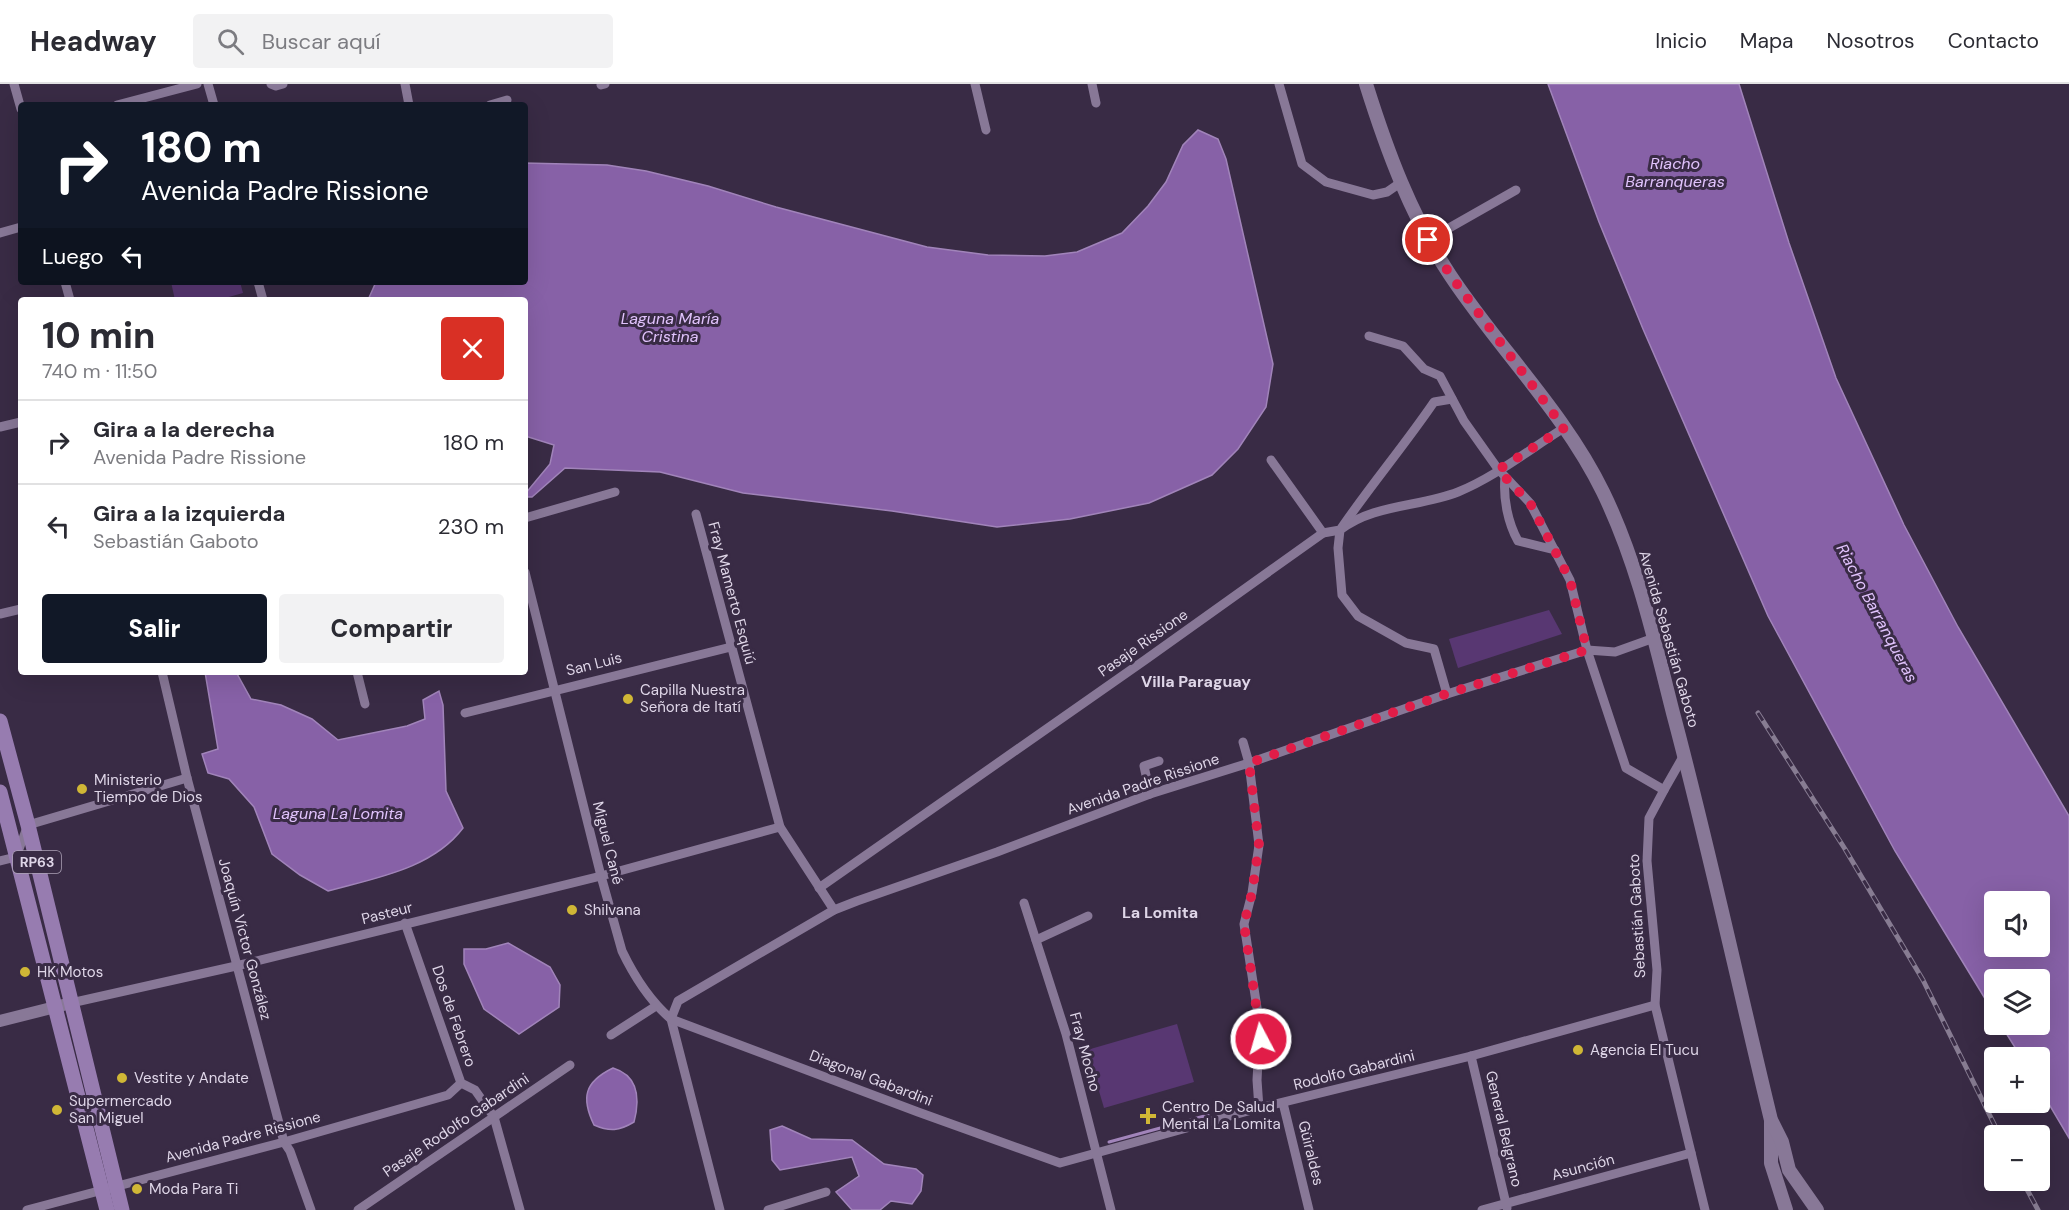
<!DOCTYPE html>
<html lang="es">
<head>
<meta charset="utf-8">
<style>
	:root { --surface:#fff; --page:#f2f2f3; --text:#2b2b33; --muted:#7c7c81; --line:#e1e1e2; --accent:#111827 }
	body { margin:0; font-family:"DM Sans",sans-serif; background:var(--page); color:var(--text); height:100vh; display:flex; flex-direction:column; font-size:22px; white-space:nowrap }
	* { box-sizing:border-box; margin:0 }
	p { font-size:20px; color:var(--muted) }
	.icon { flex:none; width:33px; height:33px; fill:none; stroke:currentColor; stroke-width:2; stroke-linecap:round; stroke-linejoin:round }
	.map { position:relative; flex:1; overflow:hidden }
	.drawer { position:absolute; left:18px; top:213px; width:510px; height:378px; display:flex; flex-direction:column; background:var(--surface); border-radius:6px; box-shadow:0 6px 24px #0002 }
	.drawer>* { flex:none }
	.top-card { position:absolute; left:18px; top:18px; width:510px; height:183px; border-radius:6px; box-shadow:0 6px 24px #0002; background:#111827; color:#fff; overflow:hidden }
	.tools { position:absolute; left:1984px; top:807px; display:grid; gap:12px }
	.tools a { display:grid; place-items:center; width:66px; height:66px; border-radius:6px; background:var(--surface); box-shadow:0 6px 24px #0002; font-size:30px }
	.pin { position:absolute; display:grid; place-items:center; width:51px; height:51px; color:#fff; margin:-26px; border:3px solid #fff; border-radius:50%; box-shadow:0 2px 6px #0007 }
	.me { position:absolute; width:66px; margin:-33px; rotate:354deg; stroke-linejoin:round; filter:drop-shadow(0 0 4px #0008) }
	.turn { display:flex; align-items:center; gap:21px; height:126px; padding:0 24px; font-size:27px }
	.turn .icon { width:78px; height:78px; stroke-width:2.5 }
	.turn b { display:block; font-size:42px; line-height:51px }
	.then { display:flex; align-items:center; height:57px; padding:0 24px; background:#0003; gap:12px; font-size:22px }
	.round { display:grid; place-items:center; flex:none; width:63px; height:63px; border-radius:6px; background:var(--page) }
	.summary { display:flex; align-items:center; justify-content:space-between; height:102px; padding:0 24px }
	h1 { font-size:36px; font-weight:800; line-height:45px }
	.action { display:flex; gap:12px; margin-top:auto; padding:12px 24px }
	.action a { flex:1; height:69px; border-radius:6px; background:var(--accent); color:#fff; font-size:24px; font-weight:800; line-height:69px; text-align:center }
	.action a+a { background:var(--page); color:var(--text) }
	ul { padding:0; list-style:none }
	li { display:flex; align-items:center; gap:18px; height:84px; padding:0 24px; border-top:2px solid var(--line) }
	li div { flex:1 }
	li b { display:block; font-size:22px }
	li em { font-style:normal }
	header { display:flex; align-items:center; gap:36px; box-sizing:border-box; height:84px; padding:0 30px; background:var(--surface); border-bottom:2px solid var(--line) }
	header strong { font-size:28px }
	nav { display:flex; gap:33px; margin-inline-start:auto; font-size:21px }
	.search { width:420px; height:54px; background:var(--page); display:flex; align-items:center; gap:15px; box-sizing:border-box; padding:0 21px; border-radius:6px; color:var(--muted); font-size:22px }
	.map>svg:first-child { display:block }
	.green { fill:#583772 }
	.water { fill:#8761a7; stroke:#a184ba; stroke-width:1.5; fill-rule:evenodd }
	.lines { fill:none; stroke-linecap:round; stroke-linejoin:round }
	.stream { stroke:#a184ba; stroke-width:3 }
	.minor { stroke:#887897; stroke-width:9 }
	.tertiary { stroke:#887897; stroke-width:12 }
	.secondary { stroke:#887897; stroke-width:14 }
	.primary { stroke:#977cb0; stroke-width:15 }
	.rail-casing { stroke:#877c92; stroke-width:5 }
	.rail { stroke:#392b45; stroke-width:3; stroke-dasharray:9; stroke-linecap:butt }
	.route { stroke:#e11d48; stroke-width:10; stroke-dasharray:0 18 }
	.poi-dot { fill:#d0b736; stroke:#392b45; stroke-width:2 }
	.labels { text-anchor:middle; dominant-baseline:central; stroke-width:6; stroke-linejoin:round; paint-order:stroke }
	.shield { fill:#392b45; stroke:#ada3b7; stroke-width:1.5 }
	.shield-label { font-size:14px; font-weight:bold; fill:#dfd6e8 }
	.street-label { font-size:15px; fill:#dfd6e8; stroke:#392b45 }
	.poi-label { font-size:15px; fill:#dfd6e8; stroke:#392b45; text-anchor:start }
	.water-label { font-size:16px; font-style:italic; fill:#e1c3fd; stroke:#392b45 }
	.neighbourhood-label { font-size:16px; font-weight:bold; fill:#dfd6e8; stroke:#392b45 }
</style>
</head>
<body>
<header>
<strong>Headway</strong>
<div class="search"><svg class="icon" aria-label="search" viewBox="0 0 24 24"><circle cx="10" cy="10" r="6"/><path d="M15 15l6 6"/></svg>Buscar aquí</div>
<nav><a>Inicio</a><a>Mapa</a><a>Nosotros</a><a>Contacto</a></nav>
</header>
<div class="map">
<svg width="2069" height="1126" viewBox="0 0 2069 1126">
	<rect width="100%" height="100%" fill="#392b45"/>
	<g class="green">
		<polygon points="171,198 240,198 243,209 218,216 175,216"/>
		<polygon points="1549,526 1562,550 1458,584 1449,555"/>
		<polygon points="1177,940 1194,998 1104,1024 1087,966"/>
	</g>
	<g class="water">
		<path d="M1548,0H1739L1789,159L1836,294L1904,441L1958,543L2069,732V1054L2040,1005V974L2021,973L2001,941L2040,940V896H1995V931L1895,767L1768,532L1643,245L1599,138ZM1995,818H2040V862H1995Z"/>
		<polygon points="1198,46 1218,55 1226,75 1273,280 1266,323 1238,365 1212,391 1149,419 1070,435 997,443 892,427 743,409 660,388 565,384 532,413 525,413 525,410 550,380 554,361 525,352 525,216 368,216 376,198 525,198 525,79 607,81 646,87 708,102 776,123 927,163 988,171 1045,172 1077,168 1122,149 1148,122 1166,98 1183,61"/>
		<path d="M205,588H236L251,615L281,621L312,635L338,656L407,642L425,635L423,616L439,607L443,621L446,707L463,744C432,785 375,794 328,807L300,791L272,770L254,723L229,695L208,689L202,670L218,665Z"/>
		<polygon points="508,859 550,883 560,901 559,923 519,950 484,925 464,880 464,865 486,865"/>
		<path d="M613,984C639,992 640,1015 634,1038C619,1047 610,1048 594,1041C581,1014 584,998 613,984Z"/>
		<polygon points="782,1042 811,1055 852,1056 884,1080 916,1085 923,1091 921,1107 912,1120 891,1117 880,1126 852,1126 836,1108 859,1092 852,1073 780,1086 772,1076 770,1046"/>
	</g>
	<g class="lines">
		<polyline class="stream" points="1109,1058 1208,1031"/>
		<g class="minor">
			<polyline points="14,0 21,25"/>
			<polyline points="208,0 214,21"/>
			<polyline points="271,0 276,2 283,0"/>
			<polyline points="405,0 409,21"/>
			<polyline points="975,0 986,46"/>
			<polyline points="1092,0 1096,19"/>
			<polyline points="1279,0 1302,80 1326,98 1373,111 1387,108 1400,99"/>
			<polyline points="601,1 605,0"/>
			<polyline points="117,21 197,0"/>
			<polyline points="490,21 507,16"/>
			<polyline points="0,149 21,143"/>
			<polyline points="1428,156 1516,106"/>
			<polyline points="65,198 70,216"/>
			<polyline points="258,198 263,216"/>
			<polyline points="1369,252 1403,262 1424,285 1440,292 1464,337 1498,385 1530,419 1570,496 1587,566 1626,684 1664,706 1649,734 1647,777 1657,886 1655,921 1705,1126"/>
			<polyline points="0,343 21,338"/>
			<polyline points="1271,376 1323,449"/>
			<path d="M1505,393C1503,415 1508,439 1518,457L1555,466"/>
			<polyline points="696,430 780,743 834,826"/>
			<polyline points="525,434 615,408"/>
			<path d="M525,488L601,792L622,867C634,892 650,917 671,935L720,1126"/>
			<polyline points="0,530 21,525"/>
			<polyline points="1654,554 1615,568 1587,566 1447,610 1249,679 1150,710 997,768 857,817 834,826 678,917 671,935 918,1028 1060,1079 1259,1024 1471,972 1655,921"/>
			<polyline points="162,588 187,694 284,1058 290,1067 311,1126"/>
			<polyline points="357,588 365,620"/>
			<path d="M1447,610L1434,565L1406,559L1358,532L1342,511L1338,464L1340,446C1373,420 1420,423 1458,408C1495,393 1530,365 1564,344"/>
			<polyline points="465,629 731,563"/>
			<polyline points="1243,658 1249,679 1259,761 1252,809 1244,840 1260,943 1257,996 1259,1024"/>
			<polyline points="1664,706 1684,671"/>
			<polyline points="1150,710 1144,682 1159,677"/>
			<polyline points="0,777 16,773 28,741 187,694"/>
			<path d="M819,804L1145,576L1323,449L1340,446C1370,402 1404,362 1434,318L1452,315"/>
			<polyline points="1024,819 1066,950 1111,1126"/>
			<polyline points="405,839 461,999 475,1006 494,1033 520,1126"/>
			<polyline points="1036,856 1088,832"/>
			<polyline points="71,919 236,882 601,792 780,743"/>
			<polyline points="611,951 656,922"/>
			<polyline points="1471,972 1507,1124"/>
			<polyline points="1283,1019 1309,1126"/>
			<polyline points="27,1126 284,1058 448,1011 461,999"/>
			<polyline points="358,1126 570,981"/>
			<polyline points="768,1126 826,1108"/>
			<polyline points="1482,1126 1691,1069"/>
		</g>
		<polyline class="tertiary" points="0,937 71,919"/>
		<g class="secondary">
			<path d="M1366,0C1387,67 1411,132 1450,191C1499,265 1564,328 1603,408C1637,478 1654,554 1673,629C1709,764 1738,900 1771,1036V1079L1786,1126"/>
			<polyline points="1772,1038 1782,1058 1789,1086 1817,1126"/>
		</g>
		<g class="primary">
			<polyline points="0,637 28,741 122,1126"/>
			<polyline points="0,708 107,1126"/>
		</g>
		<defs>
			<g id="rail">
				<polyline points="1758,629 1845,765 1923,896 2000,1052"/>
				<polyline points="2022,1096 2038,1126"/>
			</g>
		</defs>
		<use href="#rail" class="rail-casing"/>
		<use href="#rail" class="rail"/>
	</g>
	<g class="lines">
		<polyline class="route" points="1261,955 1244,840 1252,809 1259,761 1249,679 1446,610 1587,566 1570,496 1530,419 1498,386 1564,344 1451,192 1428,156"/>
	</g>
	<g class="poi-dot">
		<circle cx="628" cy="615" r="6"/>
		<circle cx="82" cy="705" r="6"/>
		<circle cx="572" cy="826" r="6"/>
		<circle cx="25" cy="888" r="6"/>
		<circle cx="1578" cy="966" r="6"/>
		<circle cx="122" cy="994" r="6"/>
		<circle cx="57" cy="1026" r="6"/>
		<path d="M1145 1023h6v6h6v6h-6v6h-6v-6h-6v-6h6z"/>
		<circle cx="137" cy="1105" r="6"/>
	</g>
	<g class="labels">
		<rect class="shield" x="13" y="767" width="48" height="22" rx="4.5"/>
		<g class="shield-label">
			<text x="37" y="778">RP63</text>
		</g>
		<g class="street-label">
			<text transform="translate(732 509) rotate(75)">Fray Mamerto Esquiú</text>
			<text transform="translate(1669 555) rotate(74)">Avenida Sebastián Gaboto</text>
			<text transform="translate(1143 559) rotate(-35)">Pasaje Rissione</text>
			<text transform="translate(594 580) rotate(-14)">San Luis</text>
			<text transform="translate(1143 700) rotate(-19)">Avenida Padre Rissione</text>
			<text transform="translate(608 759) rotate(76)">Miguel Cané</text>
			<text transform="translate(387 829) rotate(-14)">Pasteur</text>
			<text transform="translate(1637 832) rotate(-93)">Sebastián Gaboto</text>
			<text transform="translate(245 855) rotate(75)">Joaquín Víctor González</text>
			<text transform="translate(454 932) rotate(71)">Dos de Febrero</text>
			<text transform="translate(1085 968) rotate(75)">Fray Mocho</text>
			<text transform="translate(1354 986) rotate(-14)">Rodolfo Gabardini</text>
			<text transform="translate(871 994) rotate(21)">Diagonal Gabardini</text>
			<text transform="translate(456 1041) rotate(-34)">Pasaje Rodolfo Gabardini</text>
			<text transform="translate(1504 1045) rotate(77)">General Belgrano</text>
			<text transform="translate(243 1053) rotate(-15)">Avenida Padre Rissione</text>
			<text transform="translate(1311 1069) rotate(76)">Güiraldes</text>
			<text transform="translate(1583 1083) rotate(-15)">Asunción</text>
		</g>
		<g class="poi-label">
			<text x="640" y="606">Capilla Nuestra<tspan x="640" dy="17">Señora de Itatí</tspan></text>
			<text x="94" y="696">Ministerio<tspan x="94" dy="17">Tiempo de Dios</tspan></text>
			<text x="584" y="826">Shilvana</text>
			<text x="37" y="888">HK Motos</text>
			<text x="1590" y="966">Agencia El Tucu</text>
			<text x="134" y="994">Vestite y Andate</text>
			<text x="69" y="1017">Supermercado<tspan x="69" dy="17">San Miguel</tspan></text>
			<text x="1162" y="1023">Centro De Salud<tspan x="1162" dy="17">Mental La Lomita</tspan></text>
			<text x="149" y="1105">Moda Para Ti</text>
		</g>
		<g class="water-label">
			<text x="1675" y="79">Riacho<tspan x="1675" dy="18">Barranqueras</tspan></text>
			<text x="670" y="234">Laguna María<tspan x="670" dy="18">Cristina</tspan></text>
			<text transform="translate(1877 529) rotate(62)">Riacho Barranqueras</text>
			<text x="338" y="729">Laguna La Lomita</text>
		</g>
		<g class="neighbourhood-label">
			<text x="1196" y="597">Villa Paraguay</text>
			<text x="1160" y="828">La Lomita</text>
		</g>
	</g>
</svg>
<div class="tools">
<a><svg class="icon" aria-label="sound" viewBox="0 0 24 24"><path d="M4 9h4l5-4v14l-5-4H4zM17 9q2 3 0 6"/></svg></a>
<a><svg class="icon" aria-label="layers" viewBox="0 0 24 24"><path d="M12 4l9 5-9 5-9-5zM3 14l9 5 9-5"/></svg></a>
<a>+</a>
<a>−</a>
</div>
<div class="pin" style="left:1428px;top:156px;background:#d93025"><svg class="icon" aria-label="arrive" viewBox="0 0 24 24"><path d="M6 21V4h12l-3 4 3 4H6"/></svg></div>
<svg class="me" style="left:1261px;top:955px" viewBox="-20 -20 40 40"><circle r="17" fill="#e11d48" stroke="#fff" stroke-width="3"/><path d="M0-11L8 9 0 5-8 9z" fill="#fff"/></svg>
<div class="top-card">
<div class="turn"><svg class="icon" aria-label="right" viewBox="0 0 24 24"><path d="M7 20v-9h11M14 6l5 5-5 5"/></svg><div><b>180 m</b>Avenida Padre Rissione</div></div>
<div class="then">Luego<svg class="icon" aria-label="left" viewBox="0 0 24 24"><path d="M17 20v-9H6M10 6l-5 5 5 5"/></svg></div>
</div>
<section class="drawer">
<div class="summary"><div><h1>10 min</h1><p>740 m · 11:50</p></div><a class="round" style="background:#d93025;color:#fff"><svg class="icon" aria-label="close" viewBox="0 0 24 24"><path d="M6 6l12 12M18 6L6 18"/></svg></a></div>
<ul>
<li><svg class="icon" aria-label="right" viewBox="0 0 24 24"><path d="M7 20v-9h11M14 6l5 5-5 5"/></svg><div><b>Gira a la derecha</b><p>Avenida Padre Rissione</p></div><em>180 m</em></li>
<li><svg class="icon" aria-label="left" viewBox="0 0 24 24"><path d="M17 20v-9H6M10 6l-5 5 5 5"/></svg><div><b>Gira a la izquierda</b><p>Sebastián Gaboto</p></div><em>230 m</em></li>
</ul>
<div class="action"><a>Salir</a><a>Compartir</a></div>
</section>
</div>
</body>
</html>
